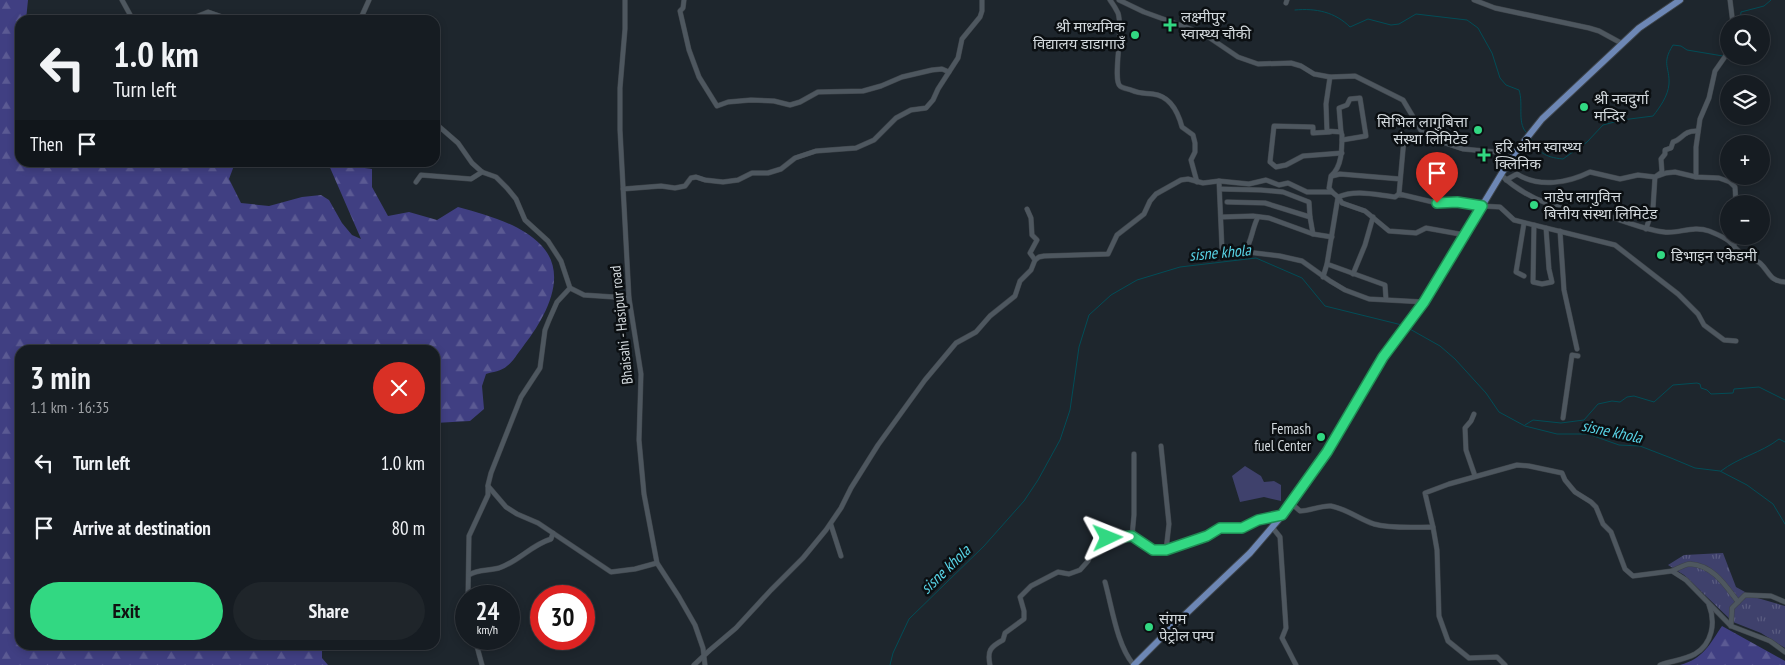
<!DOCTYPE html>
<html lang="en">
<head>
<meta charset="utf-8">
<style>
	:root { --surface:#161c22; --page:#1f252a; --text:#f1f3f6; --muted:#9ea1a5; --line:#353a40; --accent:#32d882 }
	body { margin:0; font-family:"PT Sans Narrow","Noto Sans Devanagari",sans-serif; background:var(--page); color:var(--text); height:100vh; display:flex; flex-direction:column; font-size:19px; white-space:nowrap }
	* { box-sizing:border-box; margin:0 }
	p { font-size:16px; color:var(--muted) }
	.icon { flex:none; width:28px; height:28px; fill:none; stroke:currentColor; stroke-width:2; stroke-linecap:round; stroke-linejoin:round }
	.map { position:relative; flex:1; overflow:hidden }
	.sheet { position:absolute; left:15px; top:345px; width:425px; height:305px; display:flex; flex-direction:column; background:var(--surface); border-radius:15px; box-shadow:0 2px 8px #0003,0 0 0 1px var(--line) }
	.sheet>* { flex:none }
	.guide { position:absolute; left:15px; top:15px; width:425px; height:152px; border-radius:15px; box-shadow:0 2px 8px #0003,0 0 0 1px var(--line); background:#161c22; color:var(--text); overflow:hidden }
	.controls { position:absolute; left:1720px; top:15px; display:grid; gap:10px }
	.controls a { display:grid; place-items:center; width:50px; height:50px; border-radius:50%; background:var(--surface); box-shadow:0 2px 8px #0003,0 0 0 1px var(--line); font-size:25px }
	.speed { position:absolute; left:455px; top:585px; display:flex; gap:10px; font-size:25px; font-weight:700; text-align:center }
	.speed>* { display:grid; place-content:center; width:65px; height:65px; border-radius:50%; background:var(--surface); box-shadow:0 2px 8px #0003,0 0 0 1px var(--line); line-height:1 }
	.speed small { font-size:12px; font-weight:400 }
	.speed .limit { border:8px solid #d22; background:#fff; color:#111 }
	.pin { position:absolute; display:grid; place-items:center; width:42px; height:42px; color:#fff; margin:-51px -21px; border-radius:50% 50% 50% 0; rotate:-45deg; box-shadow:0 0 5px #0007 }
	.pin .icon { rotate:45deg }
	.me { position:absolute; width:55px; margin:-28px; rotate:88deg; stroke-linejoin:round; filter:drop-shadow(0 0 4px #0008) }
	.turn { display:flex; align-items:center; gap:18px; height:105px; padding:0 15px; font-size:22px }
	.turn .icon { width:65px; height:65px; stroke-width:2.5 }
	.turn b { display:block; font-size:35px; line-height:42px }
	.then { display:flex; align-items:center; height:48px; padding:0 15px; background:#0003; gap:10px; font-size:19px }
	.round { display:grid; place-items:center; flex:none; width:52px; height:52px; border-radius:26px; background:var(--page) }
	.head { display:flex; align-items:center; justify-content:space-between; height:85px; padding:0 15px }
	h1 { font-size:30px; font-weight:700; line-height:38px }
	.button { display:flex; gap:10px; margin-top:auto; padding:10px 15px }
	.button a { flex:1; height:58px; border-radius:30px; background:var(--accent); color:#111; font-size:20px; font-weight:700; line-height:58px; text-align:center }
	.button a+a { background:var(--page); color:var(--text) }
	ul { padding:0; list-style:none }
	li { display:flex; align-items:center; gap:15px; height:65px; padding:0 15px }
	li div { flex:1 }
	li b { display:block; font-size:19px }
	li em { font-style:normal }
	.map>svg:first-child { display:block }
	.grass { fill:url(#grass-tufts) }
	.forest { fill:url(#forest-firs) }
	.park { fill:#3f416c }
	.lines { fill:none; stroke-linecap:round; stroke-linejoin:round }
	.stream { stroke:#024d57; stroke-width:1 }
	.minor-casing { stroke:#3d4349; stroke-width:5.5 }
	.primary-casing { stroke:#3d4349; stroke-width:8 }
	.minor { stroke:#4e575f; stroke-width:4.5 }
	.primary { stroke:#6d87b5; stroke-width:6 }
	.route-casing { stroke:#208c54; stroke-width:12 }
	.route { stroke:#32d882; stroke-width:9 }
	.poi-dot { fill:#32d882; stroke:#0b0f12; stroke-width:2 }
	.labels { text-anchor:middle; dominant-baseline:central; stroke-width:5; stroke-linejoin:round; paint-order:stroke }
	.poi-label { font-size:15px; fill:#d2d8dc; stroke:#0b0f12; text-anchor:start }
	.street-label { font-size:15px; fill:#d2d8dc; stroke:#0b0f12 }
	.water-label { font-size:16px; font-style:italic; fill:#58d4e6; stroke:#0b0f12 }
</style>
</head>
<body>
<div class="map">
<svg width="1785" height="665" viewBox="0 0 1785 665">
	<defs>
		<pattern id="grass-tufts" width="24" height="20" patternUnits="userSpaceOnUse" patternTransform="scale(1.25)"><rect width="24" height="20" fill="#3f416c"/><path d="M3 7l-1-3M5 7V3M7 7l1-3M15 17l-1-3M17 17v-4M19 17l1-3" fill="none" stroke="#5a5c80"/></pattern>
		<pattern id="forest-firs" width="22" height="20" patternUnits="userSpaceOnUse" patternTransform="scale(1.25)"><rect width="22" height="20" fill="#403f82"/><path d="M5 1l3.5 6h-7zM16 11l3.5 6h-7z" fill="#5b5a93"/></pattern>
	</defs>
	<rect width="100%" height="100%" fill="#1e262d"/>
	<polygon class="grass" points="1723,553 1736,587 1754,597 1785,606 1785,648 1761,633 1733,622 1684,575 1668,565 1684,555"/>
	<g class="forest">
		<path d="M0,0H28L26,20H20V162L235,163L229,179L241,203L269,206L302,197L321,195L329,200L342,223L352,235L361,239L328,163L372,169V187L388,216L409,212L437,220L458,207C486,215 519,223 541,245C571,276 543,321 522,348C517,354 513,362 507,366C502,371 492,372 486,374L482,386L484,409L470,421L435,423V350H20V645H322V658L328,665H0Z"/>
		<path d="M1722,626L1785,661V665H1680C1703,659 1710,644 1722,626Z"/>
	</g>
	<polygon class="park" points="1245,466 1261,476 1264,482 1274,481 1281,485 1281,501 1264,497 1240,502 1232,476"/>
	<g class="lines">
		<g class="stream">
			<path d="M1295,10C1316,8 1335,12 1350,27L1368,19L1391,25L1399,24L1416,14L1467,20L1478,28L1492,53L1500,78L1506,85L1519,90C1524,105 1516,125 1528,134"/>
			<polyline points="1744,24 1740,20 1741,12 1764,6 1771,0"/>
			<polyline points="1727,57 1735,58 1740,56"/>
			<path d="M1530,137C1539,153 1544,157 1563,159L1587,142L1603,125L1622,120L1653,116C1660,107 1668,96 1669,84C1670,67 1661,64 1673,45L1681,46L1687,50L1723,56"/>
			<polyline points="1408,328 1440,346 1455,359 1486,393 1499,412 1525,426 1557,434 1588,434 1619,445 1640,446 1671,458 1695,468 1720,471 1747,485 1773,504 1785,524"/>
			<polyline points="1525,425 1533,420 1561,423 1584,420 1598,404 1612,401 1620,402 1627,397 1634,396 1654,402 1673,385 1697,383 1700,384 1701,388 1707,390 1711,394 1733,393 1734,389 1759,387 1785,400"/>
			<path d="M1721,471C1739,457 1761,453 1779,439L1785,442"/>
			<polyline points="890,665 893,653 909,619 984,546 1024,501 1038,480 1060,440 1070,410 1079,347 1089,315 1111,295 1137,280 1180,267 1256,258 1302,278 1325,306 1402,325"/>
		</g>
		<defs>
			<g id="minor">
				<polyline points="122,0 133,20"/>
				<polyline points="625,0 625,29 620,88 620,130 629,298 641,374 639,440 644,494 657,563 679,597 695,625 703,648 705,665"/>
				<polyline points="684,0 683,8 680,11 689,50 699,77 717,106 728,102 751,100 774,101 790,105 800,102 818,92 863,91 881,86 902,77 932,70 942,69 949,72"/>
				<path d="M1110,0C1113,4 1116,9 1118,13C1124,30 1112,79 1120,86C1122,88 1128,89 1131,90C1140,94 1144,93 1153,94C1170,96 1178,112 1182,127L1193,135L1195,143V152L1191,160L1197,182"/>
				<polyline points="1119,0 1144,12 1191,29 1207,36 1238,57 1258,64 1291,63 1301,66 1314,74 1330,77 1355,76 1403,100 1422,132 1430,138 1463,149 1496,152 1511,158"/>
				<polyline points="1474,0 1495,8 1589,28 1599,31 1621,43"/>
				<polyline points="1730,0 1733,24"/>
				<polyline points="1286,3 1287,0"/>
				<polyline points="188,20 208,12 231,20"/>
				<polyline points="360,20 369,0"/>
				<path d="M1330,77L1326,104L1327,131L1341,132L1342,135C1342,149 1342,167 1331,176L1329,188L1332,192"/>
				<polyline points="435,123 458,143 472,163 482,172 496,177 507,188 516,199 525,220 548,241 561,261 570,288 557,302 549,320 545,330 540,368 521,397 491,473 488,485 488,495 469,536 468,596"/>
				<polyline points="1330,132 1313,133 1313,127 1274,126 1270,162 1276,167 1286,165 1303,156 1342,153"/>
				<polyline points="1341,132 1339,108 1347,105 1350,99 1360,98 1366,136 1342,140"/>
				<path d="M1501,175C1522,195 1551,207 1579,212C1585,213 1592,211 1598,213C1620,219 1641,229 1664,232C1679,234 1693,225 1709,231C1714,233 1721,236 1726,239C1733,243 1736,251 1743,254C1749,257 1754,259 1760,263C1770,272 1769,281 1785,282"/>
				<polyline points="1332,176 1340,174 1400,179"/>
				<polyline points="1696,177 1696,147 1700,119 1709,98 1715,71 1729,51"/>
				<path d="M1506,180L1517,174C1539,188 1568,183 1590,172L1620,179L1638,175L1655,177L1666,173L1675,172L1696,177L1719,178L1730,182L1745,179L1754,181"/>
				<polyline points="1219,181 1222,249 1280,256 1302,261 1330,281 1345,290 1369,299 1424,302"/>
				<polyline points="416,182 421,175 471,179 482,172"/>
				<polyline points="1730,182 1735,187 1736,204"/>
				<polyline points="623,189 661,186 675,188 685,186 691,178 696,177 705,180 723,182 738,180 752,173 768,173 781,169 795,158 816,151 856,148 874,140 896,118 911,110 926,108 933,100 938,89 958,58 962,39 980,17 982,11 982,0"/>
				<polyline points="1220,189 1261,190 1283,192 1309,202 1310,217"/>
				<polyline points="1399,194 1404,139"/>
				<polyline points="1338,197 1342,203 1365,211 1389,231 1416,233 1426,228 1465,235"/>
				<polyline points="1227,202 1265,203 1310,217 1313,234"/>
				<polyline points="1027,209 1031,218 1032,235 1037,240 1030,253 1035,260"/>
				<polyline points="1222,217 1253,216 1269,218 1313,234 1332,237"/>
				<polyline points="1524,223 1516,272 1524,276"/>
				<polyline points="1534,225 1533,282 1542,284 1552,282 1549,269 1546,228"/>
				<path d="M1646,229L1653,208L1655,177L1662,172L1661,159L1665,154V150L1671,148L1673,142C1682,140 1683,130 1698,131"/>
				<polyline points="1560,231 1564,290 1577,349"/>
				<polyline points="1734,247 1735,236"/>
				<path d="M1245,251C1252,241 1252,228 1258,217"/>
				<polyline points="1327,264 1385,285 1386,299"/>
				<polyline points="1353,274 1365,245 1373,217"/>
				<polyline points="1323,277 1327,264 1338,197"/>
				<polyline points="570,288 584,295 629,298"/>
				<polyline points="1474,414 1471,421 1465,428 1466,450 1475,476"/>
				<polyline points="1563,418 1572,355 1578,356"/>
				<polyline points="1161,446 1169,524 1166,550"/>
				<polyline points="488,486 506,507 517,514 538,523 611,572 635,569 657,563"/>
				<path d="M1292,504L1300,511C1310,511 1322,505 1331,506C1347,509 1359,519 1374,524C1392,529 1415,527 1433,527L1437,550L1439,616L1448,641L1469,658L1497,657L1505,665"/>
				<polyline points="831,525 841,556"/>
				<polyline points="1272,527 1280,537 1286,628 1282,638 1296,665"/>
				<polyline points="1433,527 1425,493 1449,484 1517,465 1529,466 1562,473 1565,480 1575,492 1591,502 1596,507 1603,524 1611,532 1625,569 1633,576 1672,571 1686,580 1731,626 1770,641 1785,652"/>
				<polyline points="1132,536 1134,515 1134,454"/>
				<path d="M1672,571C1677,569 1685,564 1690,564C1713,565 1726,586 1738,602"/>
				<path d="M469,575C478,569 488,571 499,568C518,562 531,545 551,539L553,533"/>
				<path d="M1105,582C1112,607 1117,646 1134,665"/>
				<polyline points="1731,626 1732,608 1745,595 1771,596 1785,602"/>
				<polyline points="475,639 482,665"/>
				<path d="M694,665L710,650L736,628L771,590L803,558L826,530L841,508L851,488L878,445L925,380L956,343L976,332L990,316L1015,296L1020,281L1031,270L1035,260L1039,257L1044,256L1108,254L1117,235L1144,214L1150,201L1156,194L1181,180L1188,179L1203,183L1219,181L1249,184L1266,180L1279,185L1288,183L1307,192H1332L1338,197C1356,189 1376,195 1395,197L1399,194L1437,203L1447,202L1478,204L1482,206L1500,207L1514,220L1615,245L1678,294L1698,314L1704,325L1724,340L1736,341"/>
				<path d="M990,665C987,651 990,647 1003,640L1005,633L1024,619V611L1020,597L1031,586L1058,572L1069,574L1080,570L1088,561L1094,547L1109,538L1132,536L1153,550H1166L1207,535L1220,528H1241L1259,520L1282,515"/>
				<path d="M1660,665C1671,661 1684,660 1695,654C1712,644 1716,623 1709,605"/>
			</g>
			<polyline id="primary" points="1134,665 1172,627 1250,553 1292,504 1327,452 1383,357 1424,302 1511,158 1542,119 1639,28 1680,0"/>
		</defs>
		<use href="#minor" class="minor-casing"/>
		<use href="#primary" class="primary-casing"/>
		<use href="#minor" class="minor"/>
		<use href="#primary" class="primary"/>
	</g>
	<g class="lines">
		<defs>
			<polyline id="route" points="1108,538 1132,536 1153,550 1166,550 1207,536 1220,528 1242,528 1258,520 1282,515 1327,452 1383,357 1424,302 1482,206 1457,202 1437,203"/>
		</defs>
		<use href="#route" class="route-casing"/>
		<use href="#route" class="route"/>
	</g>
	<g class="poi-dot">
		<path d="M1167.5 17.5h5v5h5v5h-5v5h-5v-5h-5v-5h5z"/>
		<circle cx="1135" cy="35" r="5"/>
		<circle cx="1584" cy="107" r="5"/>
		<circle cx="1478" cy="130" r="5"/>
		<path d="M1481.5 147.5h5v5h5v5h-5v5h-5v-5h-5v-5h5z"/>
		<circle cx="1534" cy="205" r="5"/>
		<circle cx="1661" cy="255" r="5"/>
		<circle cx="1321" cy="437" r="5"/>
		<circle cx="1149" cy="627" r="5"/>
	</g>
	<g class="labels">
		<g class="poi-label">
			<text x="1181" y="16">लक्ष्मीपुर<tspan x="1181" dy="17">स्वास्थ्य चौकी</tspan></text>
			<text x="1125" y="26" text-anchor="end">श्री माध्यमिक<tspan x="1125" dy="17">विद्यालय डाडागाउँ</tspan></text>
			<text x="1594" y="98">श्री नवदुर्गा<tspan x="1594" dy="17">मन्दिर</tspan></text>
			<text x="1468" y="121" text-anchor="end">सिभिल लागुबित्ता<tspan x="1468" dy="17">संस्था लिमिटेड</tspan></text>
			<text x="1495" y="146">हरि ओम स्वास्थ्य<tspan x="1495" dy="17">क्लिनिक</tspan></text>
			<text x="1544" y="196">नाडेप लागुवित्त<tspan x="1544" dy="17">बित्तीय संस्था लिमिटेड</tspan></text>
			<text x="1671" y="255">डिभाइन एकेडमी</text>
			<text x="1311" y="428" text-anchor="end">Femash<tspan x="1311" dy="17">fuel Center</tspan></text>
			<text x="1159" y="618">संगम<tspan x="1159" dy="17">पेट्रोल पम्प</tspan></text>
		</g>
		<g class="street-label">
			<text transform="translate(621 325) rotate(-96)">Bhaisahi - Hasipur road</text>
		</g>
		<g class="water-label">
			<text transform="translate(1220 252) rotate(-5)">sisne khola</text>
			<text transform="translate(1612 431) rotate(12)">sisne khola</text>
			<text transform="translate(945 569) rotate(-44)">sisne khola</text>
		</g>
	</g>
</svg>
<div class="controls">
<a><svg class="icon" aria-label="search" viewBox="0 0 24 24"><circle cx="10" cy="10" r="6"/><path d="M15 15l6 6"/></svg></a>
<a><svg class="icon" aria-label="layers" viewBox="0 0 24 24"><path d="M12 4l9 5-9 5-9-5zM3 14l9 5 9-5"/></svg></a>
<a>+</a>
<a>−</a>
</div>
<div class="speed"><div>24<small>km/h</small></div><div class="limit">30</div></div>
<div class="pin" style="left:1437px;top:203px;background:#d93025"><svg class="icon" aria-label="arrive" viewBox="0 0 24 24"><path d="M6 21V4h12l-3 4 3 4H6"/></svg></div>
<svg class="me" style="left:1108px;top:538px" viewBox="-20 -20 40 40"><path d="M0-17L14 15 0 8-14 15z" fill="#32d882" stroke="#fff" stroke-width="4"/></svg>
<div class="guide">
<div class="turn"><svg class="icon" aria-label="left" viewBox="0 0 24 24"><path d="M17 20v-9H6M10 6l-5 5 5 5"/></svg><div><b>1.0 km</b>Turn left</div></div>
<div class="then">Then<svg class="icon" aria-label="arrive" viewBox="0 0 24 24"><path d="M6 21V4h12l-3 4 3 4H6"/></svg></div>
</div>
<section class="sheet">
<div class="head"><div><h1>3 min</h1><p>1.1 km · 16:35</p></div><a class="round" style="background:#d93025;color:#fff"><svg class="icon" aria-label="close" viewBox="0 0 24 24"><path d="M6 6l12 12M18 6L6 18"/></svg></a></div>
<ul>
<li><svg class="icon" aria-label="left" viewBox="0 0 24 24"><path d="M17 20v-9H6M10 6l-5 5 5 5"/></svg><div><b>Turn left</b></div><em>1.0 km</em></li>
<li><svg class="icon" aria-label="arrive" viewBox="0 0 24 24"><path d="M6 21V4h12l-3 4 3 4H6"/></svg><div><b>Arrive at destination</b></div><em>80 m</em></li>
</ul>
<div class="button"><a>Exit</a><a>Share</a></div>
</section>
</div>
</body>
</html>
